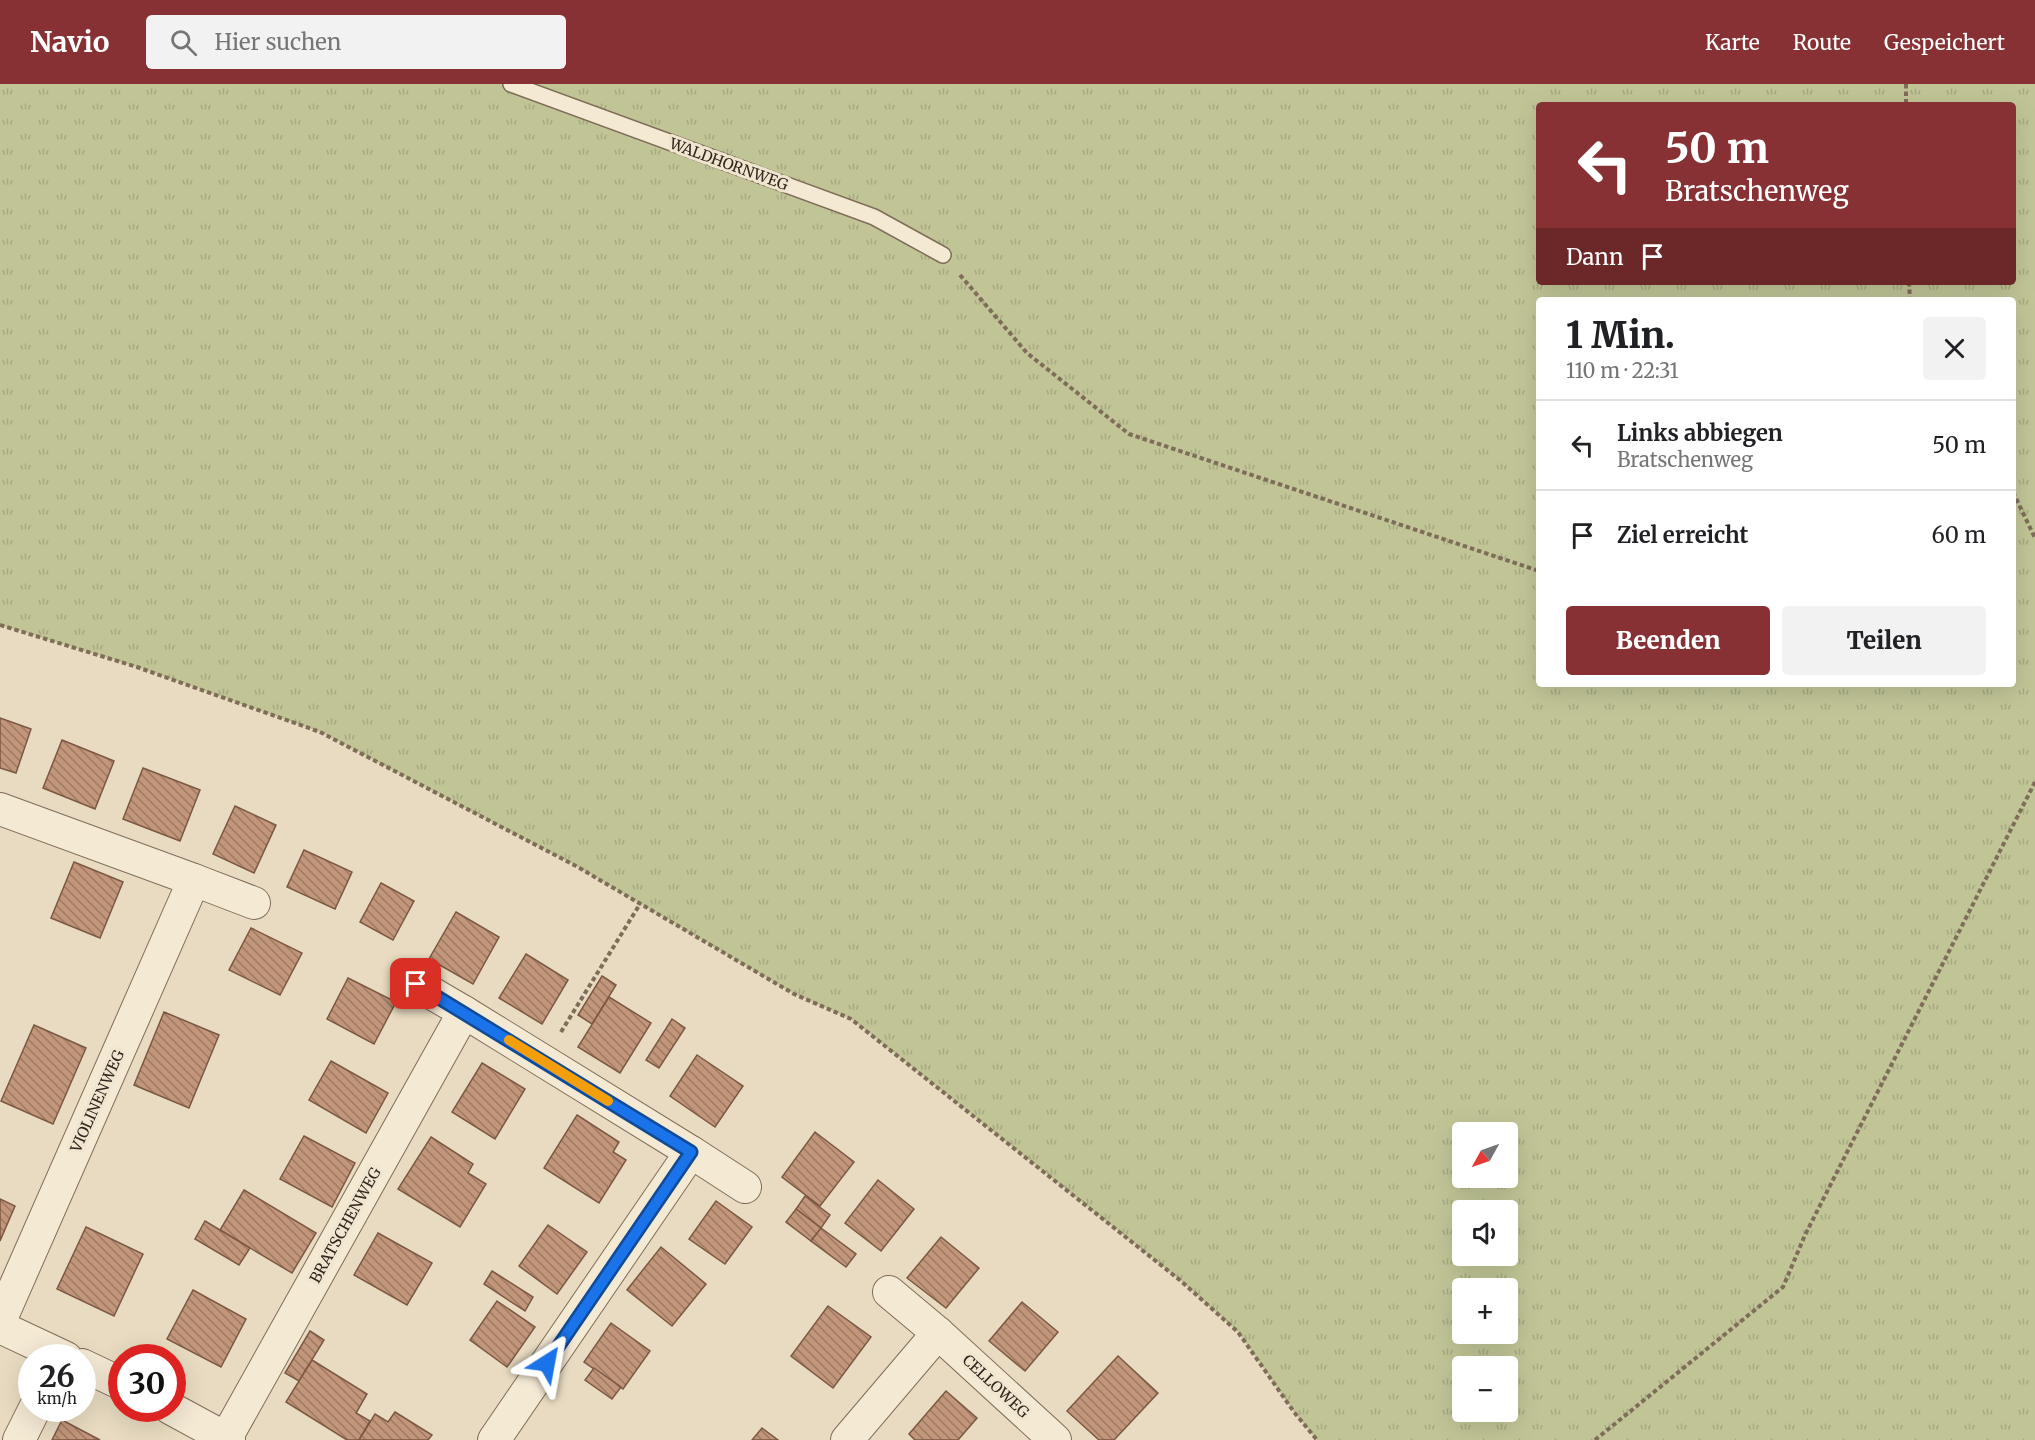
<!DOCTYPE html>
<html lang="de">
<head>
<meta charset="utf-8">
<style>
	:root { --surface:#fff; --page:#f2f2f2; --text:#202124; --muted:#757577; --line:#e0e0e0; --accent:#883134 }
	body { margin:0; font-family:Merriweather,serif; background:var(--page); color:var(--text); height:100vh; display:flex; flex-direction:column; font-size:22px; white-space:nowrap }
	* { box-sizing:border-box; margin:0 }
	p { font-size:20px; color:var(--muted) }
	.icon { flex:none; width:33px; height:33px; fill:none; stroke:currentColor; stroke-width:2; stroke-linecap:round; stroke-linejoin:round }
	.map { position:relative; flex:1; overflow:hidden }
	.details { position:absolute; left:1536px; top:213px; width:480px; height:390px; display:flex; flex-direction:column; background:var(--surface); border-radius:6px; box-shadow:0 6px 24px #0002 }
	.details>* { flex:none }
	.top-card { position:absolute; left:1536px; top:18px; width:480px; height:183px; border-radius:6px; box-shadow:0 6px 24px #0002; background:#883134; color:#fff; overflow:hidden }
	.needle { width:39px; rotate:230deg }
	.controls { position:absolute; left:1452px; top:1038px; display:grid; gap:12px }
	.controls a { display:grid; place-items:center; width:66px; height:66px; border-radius:6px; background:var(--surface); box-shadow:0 6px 24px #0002; font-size:30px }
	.speed { position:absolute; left:18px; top:1260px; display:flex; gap:12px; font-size:30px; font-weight:700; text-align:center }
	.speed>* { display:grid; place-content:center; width:78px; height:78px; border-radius:50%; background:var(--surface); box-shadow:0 6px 24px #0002; line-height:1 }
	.speed small { font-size:15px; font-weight:400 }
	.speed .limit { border:9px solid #d22; background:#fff; color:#111 }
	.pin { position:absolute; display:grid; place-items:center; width:51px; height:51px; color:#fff; margin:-26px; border-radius:12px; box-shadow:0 3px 9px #0006 }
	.me { position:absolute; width:66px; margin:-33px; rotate:34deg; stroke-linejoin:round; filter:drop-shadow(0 0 4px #0008) }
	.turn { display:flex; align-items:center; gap:21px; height:126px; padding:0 30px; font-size:27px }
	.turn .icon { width:78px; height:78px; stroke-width:2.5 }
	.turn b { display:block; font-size:42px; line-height:51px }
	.then { display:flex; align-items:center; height:57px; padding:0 30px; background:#0003; gap:12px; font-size:22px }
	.round { display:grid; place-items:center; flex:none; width:63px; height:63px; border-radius:6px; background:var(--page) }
	.headline { display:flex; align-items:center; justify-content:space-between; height:102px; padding:0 30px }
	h1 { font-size:36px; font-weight:800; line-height:45px }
	.cta { display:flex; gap:12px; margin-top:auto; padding:12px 30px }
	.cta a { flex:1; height:69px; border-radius:6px; background:var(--accent); color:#fff; font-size:24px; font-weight:800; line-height:69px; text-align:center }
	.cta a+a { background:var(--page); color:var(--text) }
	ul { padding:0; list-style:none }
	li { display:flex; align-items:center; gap:18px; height:90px; padding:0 30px; border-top:2px solid var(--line) }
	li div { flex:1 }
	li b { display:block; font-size:22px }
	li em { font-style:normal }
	header { display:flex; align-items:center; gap:36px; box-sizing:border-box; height:84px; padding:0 30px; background:var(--accent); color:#fff }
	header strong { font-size:28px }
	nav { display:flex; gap:33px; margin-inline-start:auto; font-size:21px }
	.search { width:420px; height:54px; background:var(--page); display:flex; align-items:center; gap:15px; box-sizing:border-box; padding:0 21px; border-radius:6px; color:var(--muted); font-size:22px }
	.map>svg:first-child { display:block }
	.grass { fill:url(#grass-tufts); fill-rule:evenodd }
	.building { fill:url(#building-back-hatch); stroke:#7c5843; stroke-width:1.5 }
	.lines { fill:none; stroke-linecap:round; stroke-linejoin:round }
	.service-casing { stroke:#7f6d5a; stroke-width:18 }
	.minor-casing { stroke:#7f6d5a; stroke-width:34 }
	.path { stroke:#7f6d5a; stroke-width:4; stroke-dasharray:4.5 3; stroke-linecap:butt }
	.service { stroke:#f4e9d3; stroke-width:15 }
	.minor { stroke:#f4e9d3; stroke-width:32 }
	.route-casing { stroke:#114b97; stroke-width:15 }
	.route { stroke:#1a73e8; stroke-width:10 }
	.slow { stroke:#f59e0b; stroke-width:10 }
	.labels { text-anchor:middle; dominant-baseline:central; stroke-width:6; stroke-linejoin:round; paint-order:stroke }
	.street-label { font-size:15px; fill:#31261d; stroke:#f0e6cf }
</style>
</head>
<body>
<header>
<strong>Navio</strong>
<div class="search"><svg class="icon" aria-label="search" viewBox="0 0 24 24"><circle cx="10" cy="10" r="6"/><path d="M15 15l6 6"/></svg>Hier suchen</div>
<nav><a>Karte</a><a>Route</a><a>Gespeichert</a></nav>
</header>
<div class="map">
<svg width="2035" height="1356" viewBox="0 0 2035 1356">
	<defs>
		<pattern id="grass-tufts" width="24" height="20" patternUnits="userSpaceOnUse" patternTransform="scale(1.5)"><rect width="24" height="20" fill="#c1c596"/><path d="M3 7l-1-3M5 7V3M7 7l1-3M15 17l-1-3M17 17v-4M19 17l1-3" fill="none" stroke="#a6a981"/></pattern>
		<pattern id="building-back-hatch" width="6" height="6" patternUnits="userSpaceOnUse" patternTransform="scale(1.5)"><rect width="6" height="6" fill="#c2967a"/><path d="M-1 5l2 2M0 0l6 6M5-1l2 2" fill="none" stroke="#9e7a63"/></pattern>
	</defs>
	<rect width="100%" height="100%" fill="#e8dbc1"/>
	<path class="grass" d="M0,0H2035V1356H1317L1294,1328L1238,1248L1181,1197L851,935L794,910L576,782L320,648L137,583L0,541ZM1539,21H2013V198H1539ZM1539,216H2013V600H1539ZM1462,1048H1508V1094H1462ZM1462,1126H1508V1172H1462ZM1462,1204H1508V1250H1462ZM1462,1282H1508V1328H1462Z"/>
	<g class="building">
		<polygon points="0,634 31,645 16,689 0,684"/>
		<polygon points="62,656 114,677 95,725 43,704"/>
		<polygon points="143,684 200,706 180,757 123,735"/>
		<polygon points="235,722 276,741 254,789 213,770"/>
		<polygon points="304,766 352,788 335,825 287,803"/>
		<polygon points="74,778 123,798 100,854 51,834"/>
		<polygon points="381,799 414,817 393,856 360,838"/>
		<polygon points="456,828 499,853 473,900 429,875"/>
		<polygon points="251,844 302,869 280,911 229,886"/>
		<polygon points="526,870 568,896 542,940 499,914"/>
		<polygon points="602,892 616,901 592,940 578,931"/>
		<polygon points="348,894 396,918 374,960 327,935"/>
		<polygon points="609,913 651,939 620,989 578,963"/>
		<polygon points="164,928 219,951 189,1024 134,1001"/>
		<polygon points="672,935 685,944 659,984 646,976"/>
		<polygon points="34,941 86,964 53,1040 1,1017"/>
		<polygon points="697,971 743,1002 715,1043 670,1012"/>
		<polygon points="331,977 388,1009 366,1049 309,1016"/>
		<polygon points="482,979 525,1005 495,1055 452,1028"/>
		<polygon points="577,1031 619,1058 613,1068 626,1076 599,1119 544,1084"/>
		<polygon points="815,1048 854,1078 820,1122 782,1093"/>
		<polygon points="304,1052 355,1079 332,1123 280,1095"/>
		<polygon points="431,1053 473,1080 468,1089 486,1100 460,1143 398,1105"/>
		<polygon points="878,1096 914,1125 881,1167 845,1139"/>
		<polygon points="244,1106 316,1149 292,1189 220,1146"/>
		<polygon points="805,1112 830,1131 821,1144 796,1125"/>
		<polygon points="0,1115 15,1122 0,1157"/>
		<polygon points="716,1117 752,1143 725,1180 689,1155"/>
		<polygon points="796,1125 821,1144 811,1157 786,1138"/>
		<polygon points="205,1137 250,1164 239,1181 195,1155"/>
		<polygon points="548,1141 587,1168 557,1210 519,1182"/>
		<polygon points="86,1143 143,1170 114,1232 57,1205"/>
		<polygon points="821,1144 856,1170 846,1183 811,1157"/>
		<polygon points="378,1149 432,1179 407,1221 354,1191"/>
		<polygon points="941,1153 979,1184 946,1224 907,1194"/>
		<polygon points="661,1163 706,1200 672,1242 627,1206"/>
		<polygon points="492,1187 533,1213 525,1227 484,1200"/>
		<polygon points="193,1206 246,1235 221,1283 167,1255"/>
		<polygon points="497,1217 535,1243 507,1283 470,1256"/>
		<polygon points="1022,1218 1058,1248 1025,1287 989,1257"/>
		<polygon points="828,1222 871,1253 833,1304 791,1272"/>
		<polygon points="611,1239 650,1267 623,1305 584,1278"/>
		<polygon points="310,1247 324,1256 299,1297 285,1289"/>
		<polygon points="1118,1272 1158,1309 1114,1356 1099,1356 1067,1327"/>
		<polygon points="312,1276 367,1310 356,1329 370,1337 359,1356 347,1356 286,1318"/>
		<polygon points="594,1284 621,1303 612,1315 585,1296"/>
		<polygon points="946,1307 977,1334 958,1356 915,1356 909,1350"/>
		<polygon points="395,1328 432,1351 428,1356 359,1356 375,1330 388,1338"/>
		<polygon points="62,1336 100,1356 52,1356"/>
		<polygon points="762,1344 778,1356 752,1356"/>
	</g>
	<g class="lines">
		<defs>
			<polyline id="service" points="511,0 874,133 943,171"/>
			<g id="minor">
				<polyline points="0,725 194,796 0,1237"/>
				<polyline points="194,796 254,819"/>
				<polyline points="416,900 464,928"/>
				<polyline points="691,1068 745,1103"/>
				<polyline points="889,1208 938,1249"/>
				<polyline points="0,1243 66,1274"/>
				<polyline points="82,1281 122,1300"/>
				<polyline points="170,1324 229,1356"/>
				<polyline points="226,1354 464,928 691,1068 494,1356"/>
				<polyline points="19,1356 35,1324"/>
				<polyline points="847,1356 938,1249 1055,1356"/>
			</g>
		</defs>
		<use href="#service" class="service-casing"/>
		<use href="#minor" class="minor-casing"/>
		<g class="path">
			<polyline points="1906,0 1906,21"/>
			<polyline points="960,191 1027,269 1129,350 1539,487"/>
			<polyline points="1909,198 1910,216"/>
			<polyline points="2013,408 2035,454"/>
			<polyline points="0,541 137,583 320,648 576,782 794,910 851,935 1181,1197 1238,1248 1294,1328 1317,1356"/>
			<polyline points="561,948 640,820"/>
			<polyline points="1595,1356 1783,1203 1805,1151 2035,698"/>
		</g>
		<use href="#service" class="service"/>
		<use href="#minor" class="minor"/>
	</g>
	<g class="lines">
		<defs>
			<polyline id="route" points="416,900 691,1068 547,1279"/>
		</defs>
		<use href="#route" class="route-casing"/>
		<use href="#route" class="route"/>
		<polyline class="slow" points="509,956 608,1017"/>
	</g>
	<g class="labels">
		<g class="street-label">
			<text transform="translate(729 80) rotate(20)">WALDHORNWEG</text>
			<text transform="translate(97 1017) rotate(-66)">VIOLINENWEG</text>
			<text transform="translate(345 1141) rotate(-61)">BRATSCHENWEG</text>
			<text transform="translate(996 1302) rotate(43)">CELLOWEG</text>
		</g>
	</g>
</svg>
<div class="controls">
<a><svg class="needle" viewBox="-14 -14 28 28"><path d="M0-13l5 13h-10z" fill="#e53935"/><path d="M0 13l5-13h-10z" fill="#757577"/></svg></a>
<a><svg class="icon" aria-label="sound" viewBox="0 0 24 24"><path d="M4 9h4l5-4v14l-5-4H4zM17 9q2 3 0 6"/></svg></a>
<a>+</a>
<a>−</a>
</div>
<div class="speed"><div>26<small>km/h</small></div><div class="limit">30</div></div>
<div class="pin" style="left:416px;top:900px;background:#d93025"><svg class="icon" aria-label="arrive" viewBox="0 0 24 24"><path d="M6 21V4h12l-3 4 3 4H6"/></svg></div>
<svg class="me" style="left:547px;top:1279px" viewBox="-20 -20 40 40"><path d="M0-17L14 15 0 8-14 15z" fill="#1a73e8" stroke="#fff" stroke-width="4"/></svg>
<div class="top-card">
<div class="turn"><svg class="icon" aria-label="left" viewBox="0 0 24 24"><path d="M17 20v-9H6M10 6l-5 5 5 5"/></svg><div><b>50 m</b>Bratschenweg</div></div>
<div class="then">Dann<svg class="icon" aria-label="arrive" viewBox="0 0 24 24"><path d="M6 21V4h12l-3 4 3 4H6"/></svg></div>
</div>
<section class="details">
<div class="headline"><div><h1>1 Min.</h1><p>110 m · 22:31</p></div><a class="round"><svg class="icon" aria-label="close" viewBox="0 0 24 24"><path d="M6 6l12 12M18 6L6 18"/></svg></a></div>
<ul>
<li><svg class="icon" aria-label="left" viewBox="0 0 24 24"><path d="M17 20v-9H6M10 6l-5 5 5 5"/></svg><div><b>Links abbiegen</b><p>Bratschenweg</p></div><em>50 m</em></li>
<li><svg class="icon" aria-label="arrive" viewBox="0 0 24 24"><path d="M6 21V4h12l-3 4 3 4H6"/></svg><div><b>Ziel erreicht</b></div><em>60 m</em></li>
</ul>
<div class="cta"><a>Beenden</a><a>Teilen</a></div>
</section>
</div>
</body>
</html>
